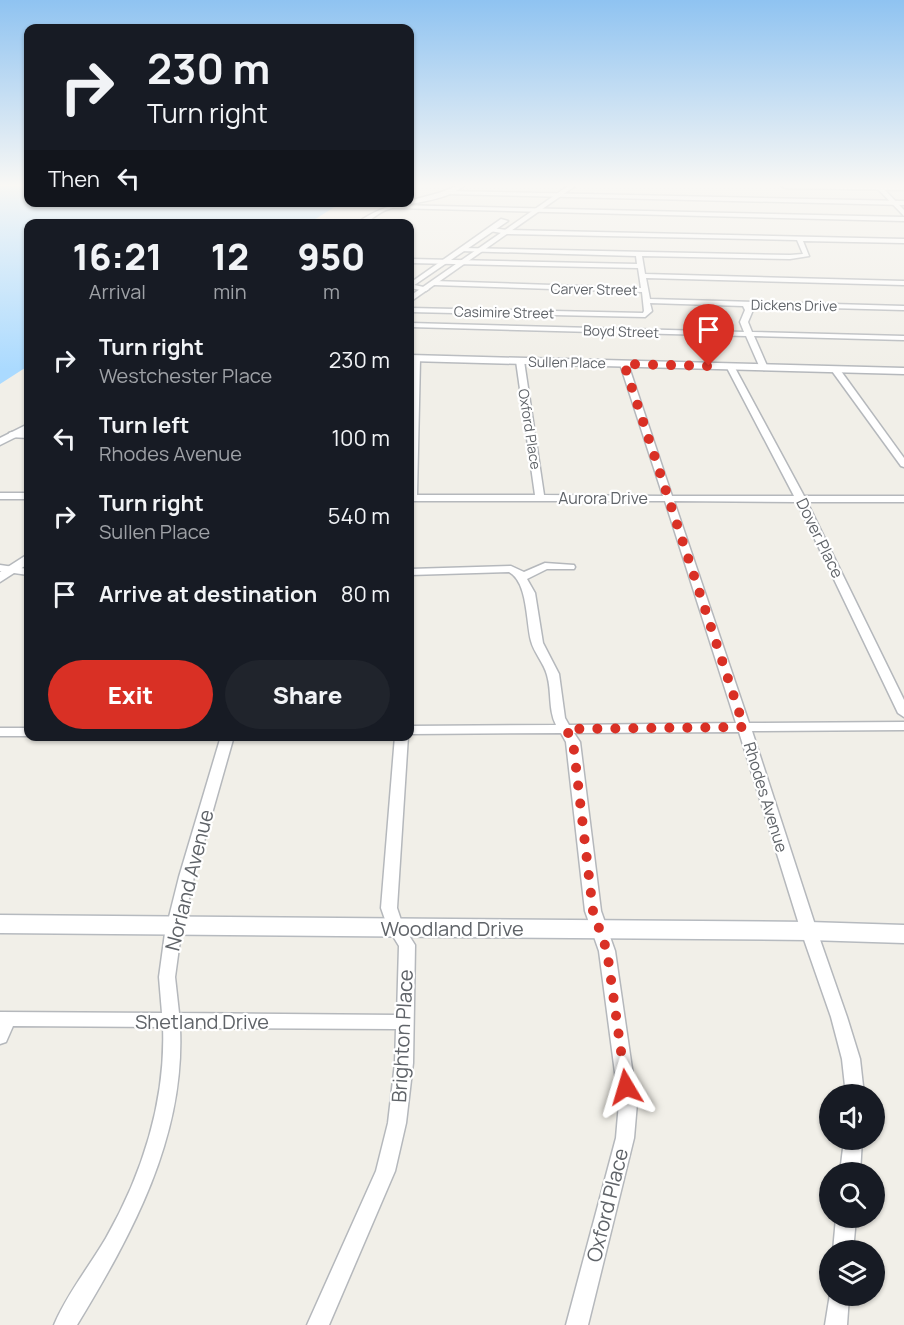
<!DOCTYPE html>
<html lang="en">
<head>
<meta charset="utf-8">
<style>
	:root { --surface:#171b24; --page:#20242c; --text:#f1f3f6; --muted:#9ea1a6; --accent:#d93025 }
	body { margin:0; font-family:Manrope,sans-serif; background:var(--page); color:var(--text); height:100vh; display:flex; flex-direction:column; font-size:22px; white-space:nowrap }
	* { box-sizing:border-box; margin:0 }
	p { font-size:20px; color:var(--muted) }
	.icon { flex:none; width:33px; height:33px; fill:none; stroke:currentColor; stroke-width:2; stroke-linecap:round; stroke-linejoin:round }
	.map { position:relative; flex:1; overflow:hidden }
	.panel { position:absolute; left:24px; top:219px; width:390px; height:522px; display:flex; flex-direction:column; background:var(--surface); border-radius:12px; box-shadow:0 2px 4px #0004 }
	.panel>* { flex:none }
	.hud { position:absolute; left:24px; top:24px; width:390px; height:183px; border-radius:12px; box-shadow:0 2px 4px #0004; background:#171b24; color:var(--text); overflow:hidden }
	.tools { position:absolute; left:819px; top:1084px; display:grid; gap:12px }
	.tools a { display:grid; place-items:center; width:66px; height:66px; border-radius:50%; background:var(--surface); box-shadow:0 2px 4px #0004; font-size:30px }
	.pin { position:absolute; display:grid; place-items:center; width:51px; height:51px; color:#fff; margin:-62px -26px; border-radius:50% 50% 50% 0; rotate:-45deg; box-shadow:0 0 6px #0007 }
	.pin .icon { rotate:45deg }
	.me { position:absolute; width:66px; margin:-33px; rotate:353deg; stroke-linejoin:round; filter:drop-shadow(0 0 4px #0008) }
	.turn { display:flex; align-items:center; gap:21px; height:126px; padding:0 24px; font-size:27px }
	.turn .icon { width:78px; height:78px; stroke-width:2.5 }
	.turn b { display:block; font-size:42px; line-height:51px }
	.then { display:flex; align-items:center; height:57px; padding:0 24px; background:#0003; gap:12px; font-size:22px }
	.eta { display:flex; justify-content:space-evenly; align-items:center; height:102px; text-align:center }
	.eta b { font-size:36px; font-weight:800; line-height:42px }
	.button { display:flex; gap:12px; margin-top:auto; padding:12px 24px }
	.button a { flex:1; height:69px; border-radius:36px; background:var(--accent); color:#fff; font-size:24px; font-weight:800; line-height:69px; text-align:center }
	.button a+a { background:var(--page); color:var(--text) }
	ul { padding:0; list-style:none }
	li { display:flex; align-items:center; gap:18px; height:78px; padding:0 24px }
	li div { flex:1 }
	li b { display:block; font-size:22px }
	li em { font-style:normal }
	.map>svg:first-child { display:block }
	.water { fill:#aadaff }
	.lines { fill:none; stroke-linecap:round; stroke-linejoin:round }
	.minor-casing { stroke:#b5b8bc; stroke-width:3 }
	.tertiary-casing { stroke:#b5b8bc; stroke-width:3 }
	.secondary-casing { stroke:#b6babf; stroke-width:3 }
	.minor { fill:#fff; fill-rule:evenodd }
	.tertiary { fill:#fff; fill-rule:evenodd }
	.secondary { fill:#fff; fill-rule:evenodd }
	.route { stroke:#d93025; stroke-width:10; stroke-dasharray:0 18 }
	.labels { text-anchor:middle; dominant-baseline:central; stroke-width:4.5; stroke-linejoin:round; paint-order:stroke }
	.far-street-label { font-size:14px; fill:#5f6368; stroke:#fff }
	.street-label { font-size:16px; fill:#5f6368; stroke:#fff }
	.near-street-label { font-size:20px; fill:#5f6368; stroke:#fff }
</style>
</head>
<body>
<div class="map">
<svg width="904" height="1325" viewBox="0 0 904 1325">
	<rect width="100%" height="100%" fill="#f1efe8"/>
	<polygon class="water" points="0,186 28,186 28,202 341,203 309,223 28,224 28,366 0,384"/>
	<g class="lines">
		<defs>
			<g id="minor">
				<polygon points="782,186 904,186 904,190 785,188"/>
				<polygon points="448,191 904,201 904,205 446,194"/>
				<polygon points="395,205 904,217 904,221 393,208"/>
				<polygon points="492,228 507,230 904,239 904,243 803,241 809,256 790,259 642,256 645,274 904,281 904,285 646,278 650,299 904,306 904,310 750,306 753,310 748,322 752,332 904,336 904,340 754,336 768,368 764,370 760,368 746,336 410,327 410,323 744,332 740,322 745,310 743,306 650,303 652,311 645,317 410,312 410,308 643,313 644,311 642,292 434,285 431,283 434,281 641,288 638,268 410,263 410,259 637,264 636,256 460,251 462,248 790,255 803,254 797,240 507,234 490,231"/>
				<polygon points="410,284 428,288 429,289 426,291 410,288"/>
				<path d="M413,356L420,358L417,495H535L516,361L520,359L524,361L544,495L663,496L620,364L624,362L628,364L672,496H794L726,366L730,364L734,366L804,496H904V502H807L904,700V717L898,713L797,502L674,501L749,723L904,722V730L752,731L817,931L847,1017L860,1059L864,1095H846L842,1059L831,1017L801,931L739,732L574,733L580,742L601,911L615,951L637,1103L634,1138L588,1325H566L616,1138L619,1103L599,951L585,911L566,742L561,733L410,734V726L556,725C548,710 552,691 547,675C544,663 534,653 531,641C526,622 528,582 509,572L410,575V569L511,566L524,572L545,563L574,565L575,567L574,569H547L527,579L535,593L543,643L559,674L565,718L569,725L736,723L665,501H410V432Z"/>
				<polygon points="832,367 838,367 904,458 904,467 901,466 832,371"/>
				<polygon points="12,432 28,432 28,438 9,437 9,433"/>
				<rect x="0" y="493" width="28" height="6"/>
				<polygon points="0,565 28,569 28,575 0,571"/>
				<rect x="0" y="728" width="28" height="8"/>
				<path d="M221,736H234L194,877L181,933L175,977L179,1013L397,1015L399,946L388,928L381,908L395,736H408L397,908L403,926L415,945L413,1063L406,1123L395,1171L329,1325H307L376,1171L388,1123L395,1063L396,1029L180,1028C185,1138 132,1234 77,1325H54C67,1294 89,1267 106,1238C142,1175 166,1101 163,1027L13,1026L6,1042L0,1044V1012L162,1013L159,977L165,933L179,877Z"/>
				<polygon points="844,1140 862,1140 860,1173 840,1173"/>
				<polygon points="836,1218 856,1218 853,1251 833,1251"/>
				<polygon points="830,1294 830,1296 849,1296 847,1325 825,1325"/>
			</g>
			<g id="tertiary">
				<path d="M457,186H464C441,203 412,201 386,210C374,215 369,224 356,224C386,200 421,202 457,186Z"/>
				<polygon points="568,186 575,186 410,302 410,296"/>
				<polygon points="875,186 881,186 904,210 904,216"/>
				<polygon points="501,219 508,221 410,288 410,283"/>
				<polygon points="410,355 904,368 904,374 410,361"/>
				<polygon points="28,424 28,431 0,445 0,438"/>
				<polygon points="28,554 28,564 0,582 0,572"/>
			</g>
			<polygon id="secondary" points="0,915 809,922 904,925 904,943 809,940 0,933"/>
		</defs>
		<use href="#minor" class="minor-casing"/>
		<use href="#tertiary" class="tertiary-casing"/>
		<use href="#secondary" class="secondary-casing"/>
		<use href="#minor" class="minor"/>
		<use href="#tertiary" class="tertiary"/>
		<use href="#secondary" class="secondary"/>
	</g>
	<linearGradient id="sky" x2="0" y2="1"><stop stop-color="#8fc3f1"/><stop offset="0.5" stop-color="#f9f8f5"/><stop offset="1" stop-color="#f9f8f5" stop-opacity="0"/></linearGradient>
	<rect width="904" height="371" fill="url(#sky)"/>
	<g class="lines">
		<polyline class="route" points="626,1087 607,951 593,911 573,742 566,729 744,727 624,364 709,366"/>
	</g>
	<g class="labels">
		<g class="far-street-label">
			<text transform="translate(594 289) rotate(1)">Carver Street</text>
			<text transform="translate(794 305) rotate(1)">Dickens Drive</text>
			<text transform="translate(504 312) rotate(1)">Casimire Street</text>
			<text transform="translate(621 331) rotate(2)">Boyd Street</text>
			<text transform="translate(567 362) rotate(1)">Sullen Place</text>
			<text transform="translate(530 429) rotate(81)">Oxford Place</text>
		</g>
		<g class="street-label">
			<text x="603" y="498">Aurora Drive</text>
			<text transform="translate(820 538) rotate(64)">Dover Place</text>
			<text transform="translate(766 797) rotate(73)">Rhodes Avenue</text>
		</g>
		<g class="near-street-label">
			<text transform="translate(189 880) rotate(-76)">Norland Avenue</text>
			<text x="452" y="928">Woodland Drive</text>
			<text x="202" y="1021">Shetland Drive</text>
			<text transform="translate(402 1036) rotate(-87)">Brighton Place</text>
			<text transform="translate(607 1205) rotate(-76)">Oxford Place</text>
		</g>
	</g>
</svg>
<div class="tools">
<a><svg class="icon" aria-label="sound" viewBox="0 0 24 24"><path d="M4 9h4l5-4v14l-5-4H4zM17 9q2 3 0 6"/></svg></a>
<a><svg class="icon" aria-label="search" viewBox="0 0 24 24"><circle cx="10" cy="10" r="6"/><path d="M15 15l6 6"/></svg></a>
<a><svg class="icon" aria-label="layers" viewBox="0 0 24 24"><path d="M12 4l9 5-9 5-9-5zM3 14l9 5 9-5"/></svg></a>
</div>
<div class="pin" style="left:709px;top:366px;background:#d93025"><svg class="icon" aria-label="arrive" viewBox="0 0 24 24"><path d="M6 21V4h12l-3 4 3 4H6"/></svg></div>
<svg class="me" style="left:626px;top:1087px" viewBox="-20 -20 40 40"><path d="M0-17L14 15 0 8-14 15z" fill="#d93025" stroke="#fff" stroke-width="4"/></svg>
<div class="hud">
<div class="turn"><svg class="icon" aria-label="right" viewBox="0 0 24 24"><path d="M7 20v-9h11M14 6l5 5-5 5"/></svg><div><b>230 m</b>Turn right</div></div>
<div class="then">Then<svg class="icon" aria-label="left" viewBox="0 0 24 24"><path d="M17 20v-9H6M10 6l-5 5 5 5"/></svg></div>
</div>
<section class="panel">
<div class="eta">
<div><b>16:21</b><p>Arrival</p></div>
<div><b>12</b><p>min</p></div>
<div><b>950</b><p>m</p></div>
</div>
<ul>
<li><svg class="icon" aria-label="right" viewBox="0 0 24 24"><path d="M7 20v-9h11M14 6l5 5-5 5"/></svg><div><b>Turn right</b><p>Westchester Place</p></div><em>230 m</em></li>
<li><svg class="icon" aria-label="left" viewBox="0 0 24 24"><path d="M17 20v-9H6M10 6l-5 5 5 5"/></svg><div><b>Turn left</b><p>Rhodes Avenue</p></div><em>100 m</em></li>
<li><svg class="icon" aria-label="right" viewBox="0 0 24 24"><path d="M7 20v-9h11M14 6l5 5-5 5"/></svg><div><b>Turn right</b><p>Sullen Place</p></div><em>540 m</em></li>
<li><svg class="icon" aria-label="arrive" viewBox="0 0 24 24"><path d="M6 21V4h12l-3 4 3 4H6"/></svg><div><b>Arrive at destination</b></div><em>80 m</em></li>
</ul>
<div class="button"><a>Exit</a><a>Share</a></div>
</section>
</div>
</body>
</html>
